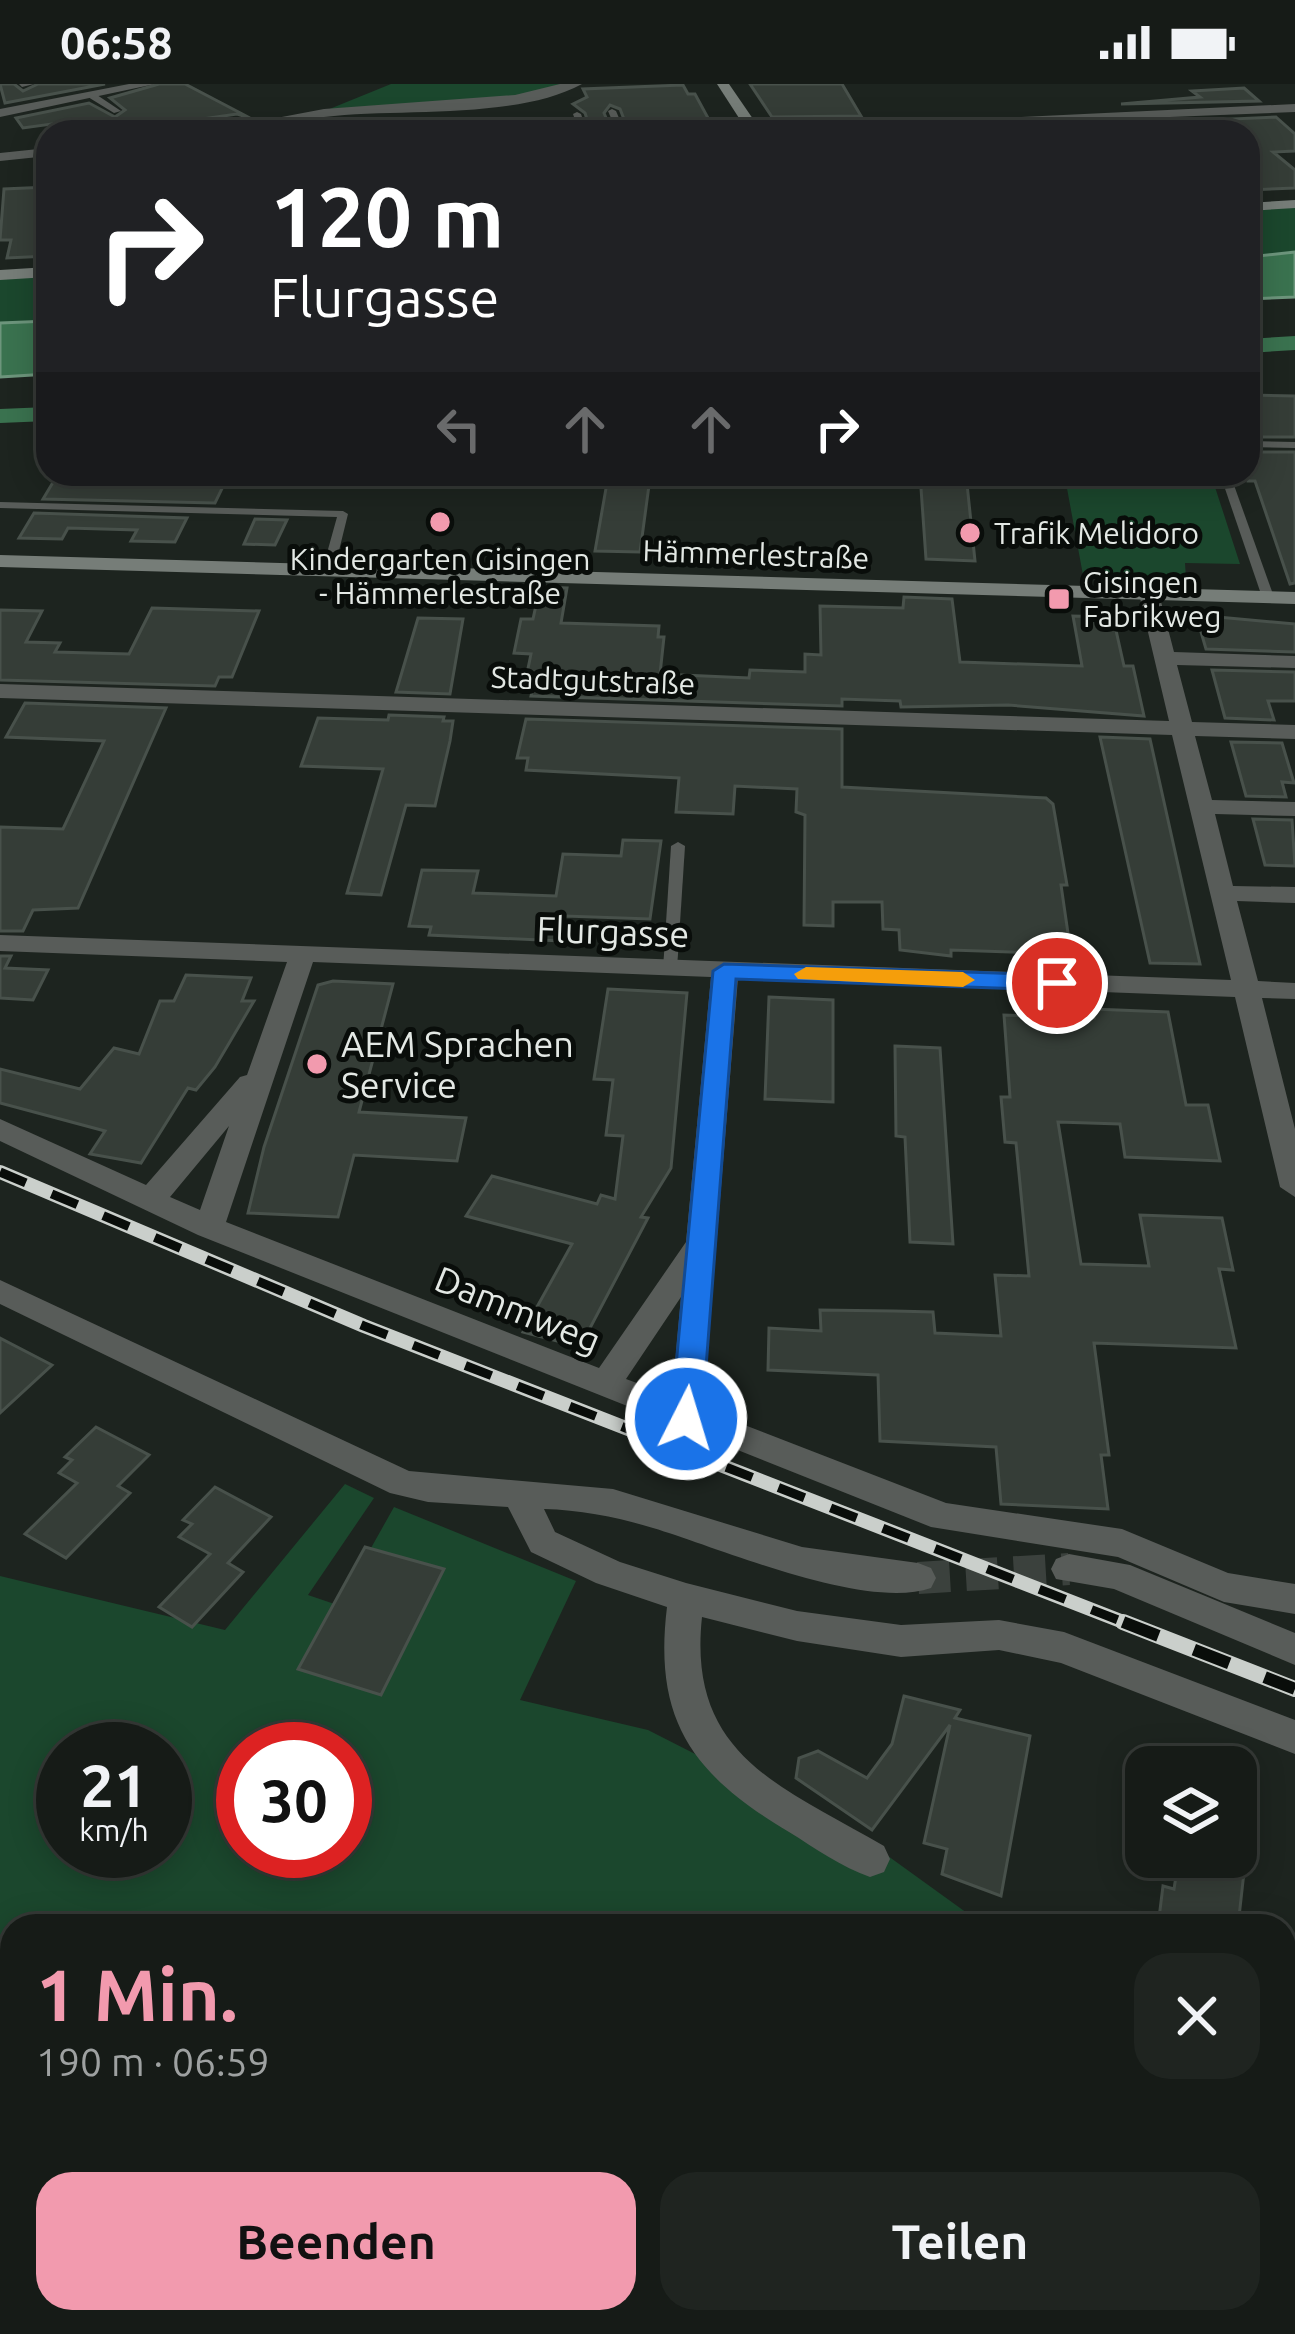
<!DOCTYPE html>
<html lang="de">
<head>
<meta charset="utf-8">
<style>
	:root { --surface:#161b17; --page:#1f2420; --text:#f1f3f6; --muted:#9ea1a1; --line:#353936; --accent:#f29aae }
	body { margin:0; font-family:Ubuntu,sans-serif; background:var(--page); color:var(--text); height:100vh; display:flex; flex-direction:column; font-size:45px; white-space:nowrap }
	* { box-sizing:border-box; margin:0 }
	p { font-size:39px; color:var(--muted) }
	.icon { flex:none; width:66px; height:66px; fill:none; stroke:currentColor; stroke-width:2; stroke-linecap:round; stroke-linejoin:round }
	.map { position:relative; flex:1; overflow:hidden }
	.drawer { position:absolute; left:0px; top:1830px; width:1296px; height:420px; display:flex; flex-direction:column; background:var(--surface); border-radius:36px 36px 0 0; box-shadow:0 6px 30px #0003,0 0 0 3px var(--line) }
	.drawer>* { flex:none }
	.banner { position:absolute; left:36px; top:36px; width:1224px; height:366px; border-radius:36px; box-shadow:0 6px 30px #0003,0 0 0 3px var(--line); background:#202124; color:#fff; overflow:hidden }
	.buttons { position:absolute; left:1125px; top:1662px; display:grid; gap:24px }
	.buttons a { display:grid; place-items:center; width:132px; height:132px; border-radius:24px; background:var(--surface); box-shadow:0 6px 30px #0003,0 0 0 3px var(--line); font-size:60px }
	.speed { position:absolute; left:36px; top:1638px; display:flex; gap:24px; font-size:60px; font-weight:700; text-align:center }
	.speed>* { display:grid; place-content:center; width:156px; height:156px; border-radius:50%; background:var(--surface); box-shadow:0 6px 30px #0003,0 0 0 3px var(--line); line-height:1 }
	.speed small { font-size:30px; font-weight:400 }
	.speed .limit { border:18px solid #d22; background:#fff; color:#111 }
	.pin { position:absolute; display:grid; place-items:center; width:102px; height:102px; color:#fff; margin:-51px; border:6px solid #fff; border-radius:50%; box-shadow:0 3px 12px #0007 }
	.me { position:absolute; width:132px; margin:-66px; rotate:5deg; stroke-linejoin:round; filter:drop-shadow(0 0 9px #0008) }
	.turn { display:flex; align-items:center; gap:42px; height:252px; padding:0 36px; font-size:54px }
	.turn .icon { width:156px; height:156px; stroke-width:2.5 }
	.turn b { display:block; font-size:84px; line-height:102px }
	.lanes { display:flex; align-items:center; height:114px; padding:0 36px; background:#0003; justify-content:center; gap:60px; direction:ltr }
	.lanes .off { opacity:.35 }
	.round { display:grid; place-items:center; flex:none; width:126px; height:126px; border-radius:36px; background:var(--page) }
	.headline { display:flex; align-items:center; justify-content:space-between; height:204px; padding:0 36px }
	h1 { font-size:72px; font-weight:700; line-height:90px; color:var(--accent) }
	.button { display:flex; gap:24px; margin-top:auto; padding:24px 36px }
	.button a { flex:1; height:138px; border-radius:36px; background:var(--accent); color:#111; font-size:48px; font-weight:700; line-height:138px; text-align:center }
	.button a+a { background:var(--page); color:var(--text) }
	.status { display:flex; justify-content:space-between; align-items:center; height:84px; padding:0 60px; background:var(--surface); direction:ltr }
	.status svg { height:33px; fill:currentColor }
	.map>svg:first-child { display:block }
	.green { fill:#1b472d; fill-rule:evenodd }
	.water { fill:#3a724f; stroke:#6d957c; stroke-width:3 }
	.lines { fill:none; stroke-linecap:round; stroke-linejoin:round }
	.canal { fill:#3a724f; fill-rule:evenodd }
	.building { fill:#353d37; stroke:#48514b; stroke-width:3 }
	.street-tunnel { stroke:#3b413d; stroke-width:32; stroke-dasharray:32 16; stroke-linecap:butt }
	.lane { fill:#585c59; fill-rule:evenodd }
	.street { fill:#585c59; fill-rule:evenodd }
	.secondary { fill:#767d78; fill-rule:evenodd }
	.rail-far1-casing { stroke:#cacfcb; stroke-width:14 }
	.rail-casing { stroke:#cacfcb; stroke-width:16 }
	.rail-far1 { stroke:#090d0a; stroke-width:9; stroke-dasharray:28; stroke-linecap:butt }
	.rail { stroke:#090d0a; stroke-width:12; stroke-dasharray:38; stroke-linecap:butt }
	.route { fill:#1a73e8; stroke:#114b97; stroke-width:3 }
	.slow { fill:#f59e0b }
	.poi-dot { fill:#f29aae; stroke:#090d0a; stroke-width:4.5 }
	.labels { text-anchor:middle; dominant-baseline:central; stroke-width:10; stroke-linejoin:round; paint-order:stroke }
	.far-poi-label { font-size:30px; fill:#e3e8e4; stroke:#090d0a; text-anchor:start }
	.far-street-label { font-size:30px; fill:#e3e8e4; stroke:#090d0a }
	.street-label { font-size:36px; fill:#e3e8e4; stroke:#090d0a }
	.poi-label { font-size:36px; fill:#e3e8e4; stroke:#090d0a; text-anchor:start }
</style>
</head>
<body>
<div class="status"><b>06:58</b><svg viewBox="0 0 49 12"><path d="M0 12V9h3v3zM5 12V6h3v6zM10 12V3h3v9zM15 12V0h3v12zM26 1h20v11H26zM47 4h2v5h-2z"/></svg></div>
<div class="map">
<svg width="1295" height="2250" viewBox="0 0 1295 2250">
	<rect width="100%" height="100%" fill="#1d241f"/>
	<g class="green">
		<polygon points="391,0 569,0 509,13 327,26"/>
		<polygon points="1295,120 1295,168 1248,173 1248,123"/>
		<polygon points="48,188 48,237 0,239 0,191"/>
		<polygon points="1066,399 1215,403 1240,480 1185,479 1186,495 1083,491"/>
		<path d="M345,1400L374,1414L308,1511L361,1529L394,1586L444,1486L371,1464L394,1423L576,1497L520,1616L648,1646L870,1759L985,1842H12V2238H1284V2057L1295,2065V2250H0V1492L225,1546ZM63,1665H165V1767H63ZM243,1665H345V1767H243Z"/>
	</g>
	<g class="water">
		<polygon points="1295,168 1295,213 1248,215 1248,173"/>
		<polygon points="48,237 48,290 0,293 0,239"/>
	</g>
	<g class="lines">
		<g class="canal">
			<polygon points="1295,252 1295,266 1248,269 1248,255"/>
			<polygon points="48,323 48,337 0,339 0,325"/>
		</g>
	</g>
	<g class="building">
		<polygon points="0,0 14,0 23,7 38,0 105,0 5,19"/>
		<polygon points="159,0 185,0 250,34 237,30 196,36 193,41 199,48 98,48 88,35 23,44 16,34 89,19 115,33 125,26 110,14"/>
		<polygon points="750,0 842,0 861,32 772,33"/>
		<polygon points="683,1 688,10 695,10 714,45 629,48 620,25 610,21 604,29 612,48 591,48 585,29 573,20 587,13 583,5"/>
		<polygon points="1244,4 1259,17 1121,20 1200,13 1192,7"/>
		<polygon points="1276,33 1295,50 1295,67 1273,68 1295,86 1295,104 1248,106 1248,48 1150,48 1140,39"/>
		<polygon points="48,103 48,172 7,174 11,156 0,156 4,105"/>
		<polygon points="1248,311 1295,312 1295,353 1248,353"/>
		<polygon points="1248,368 1295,368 1295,499 1290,500 1255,397 1248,397"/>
		<polygon points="58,390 229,390 215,419 43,415"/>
		<polygon points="920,390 966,390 975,477 926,475"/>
		<polygon points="608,393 650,394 640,468 595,467"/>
		<polygon points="34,429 187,434 175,458 131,457 137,446 68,444 62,455 19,454"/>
		<polygon points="255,435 287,436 275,461 244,460"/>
		<polygon points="540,503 567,504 561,539 659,542 658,553 664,553 660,590 749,594 750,586 805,588 805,570 821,571 820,522 903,524 904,513 952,515 960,578 1082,582 1073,532 1113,533 1124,582 1133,582 1144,632 1008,621 901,623 900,617 842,615 842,622 531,612 534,599 525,599 531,570 514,569 521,535 533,535"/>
		<polygon points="152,524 259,527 232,593 219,593 215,602 0,596 0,526 42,527 26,558 60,559 55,568 129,570"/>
		<polygon points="1196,531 1295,540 1295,568 1206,565"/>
		<polygon points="418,534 463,535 450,610 396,608"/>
		<polygon points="1212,586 1295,588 1295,617 1268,617 1274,636 1225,634"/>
		<polygon points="25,619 166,624 78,824 33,826 23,847 0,847 0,743 63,745 104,657 6,653"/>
		<polygon points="389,631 444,633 443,637 453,637 450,657 435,722 406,721 381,811 347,809 383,685 301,682 318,634 388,636"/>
		<polygon points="526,635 842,645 842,703 1046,714 1053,720 1067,801 1061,801 1071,870 951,866 951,872 900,866 899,846 883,845 882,818 833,818 833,842 804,841 805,731 796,728 797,705 735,702 733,730 676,728 679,694 526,686 528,674 517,674"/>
		<polygon points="1100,653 1150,655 1200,880 1150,879"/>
		<polygon points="1231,658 1282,659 1294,699 1282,698 1286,713 1246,712"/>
		<polygon points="1253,735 1292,736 1295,782 1265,781"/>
		<polygon points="623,756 661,757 650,835 565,832 561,857 429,851 431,843 409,842 422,786 478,787 473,809 556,812 563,770 621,772"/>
		<polygon points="0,872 11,872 5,884 48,886 33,916 0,914"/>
		<polygon points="186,891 251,894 242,917 254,917 215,983 196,1006 188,1004 141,1079 90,1070 105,1047 0,1019 0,985 80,1005 114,964 139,970 160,917 174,917"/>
		<polygon points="333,897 393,900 359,1028 466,1034 457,1077 354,1071 338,1133 248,1129 264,1063 318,901"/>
		<polygon points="608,905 687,909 671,1084 641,1133 648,1134 580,1263 523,1248 572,1160 466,1132 492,1092 597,1120 601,1111 615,1115 623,1052 606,1051 613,996 594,995"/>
		<polygon points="769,913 833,916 833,1018 765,1015"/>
		<polygon points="1092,925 1168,928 1186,1021 1208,1021 1220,1077 1125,1073 1120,1040 1058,1038 1081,1180 1149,1182 1140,1131 1222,1134 1233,1186 1219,1185 1236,1264 1094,1259 1109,1371 1101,1371 1108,1425 1001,1420 996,1363 880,1357 878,1291 768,1286 769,1244 821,1247 820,1226 894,1227 933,1228 935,1249 1001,1252 995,1191 1029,1192 1016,1059 1005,1058 1001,1013 1010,1013 1004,931 1094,934"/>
		<polygon points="895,962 940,964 953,1160 910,1158 905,1053 896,1052"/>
		<polygon points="0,1254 52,1281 0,1329"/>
		<polygon points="96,1343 149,1371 118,1402 130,1409 66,1474 25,1450 77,1399 59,1389 72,1376 65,1373"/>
		<polygon points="215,1403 271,1433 228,1479 243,1488 192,1543 159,1523 210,1470 179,1453 192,1440 183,1436"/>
		<polygon points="365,1463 444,1485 381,1611 298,1585"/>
		<polygon points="904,1612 960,1626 955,1634 1030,1652 1001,1812 942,1790 947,1765 924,1759 950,1641 872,1746 796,1694 799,1674 818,1667 867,1694 892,1660"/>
		<polygon points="1179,1773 1236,1773 1235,1786 1244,1788 1238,1842 1158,1842 1163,1802 1174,1805"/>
	</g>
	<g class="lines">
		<polyline class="street-tunnel" points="918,1494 1069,1485"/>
		<g class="lane">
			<polygon points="19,0 34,0 22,3"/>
			<polygon points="88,9 94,9 121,27 114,29 88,13"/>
			<polygon points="612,25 616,27 625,48 617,48 608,27"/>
			<polygon points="577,28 581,30 587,48 579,48 573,30"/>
			<polygon points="238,34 256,42 252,44 237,38 201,42 197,40"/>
			<polygon points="1248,357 1295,358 1295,364 1248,363"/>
			<polygon points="1220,390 1230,390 1274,513 1272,515 1262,513"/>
			<polygon points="0,418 343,427 348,430 334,487 328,490 322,487 337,433 0,424"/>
			<polygon points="678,758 685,762 677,885 670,889 663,885 671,762"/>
		</g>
		<g class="street">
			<polygon points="129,0 155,0 0,33 0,25"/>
			<path d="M560,0H582C516,36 400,24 324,33C283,38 244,48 203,48L324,25L515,11Z"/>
			<polygon points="1295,20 1295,28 783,48 790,44"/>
			<polygon points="48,64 48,72 0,77 0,69"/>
			<path d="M1149,504L1159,510L1174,568L1295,572V584L1177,581L1192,638L1295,641V655L1195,652L1212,716L1295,718V732L1215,730L1233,802L1295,803V819L1237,817L1258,897L1295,899V915L1262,914L1295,1045V1113L1280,1103L1235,913L738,894L703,1325L946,1419L1122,1445L1228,1489L1295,1500V1530L1224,1518L1118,1473L931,1443L198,1151L0,1057V1035L146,1101L240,993L247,991L287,878L0,867V851L1231,896L1172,651L0,614V600L1169,637L1139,510ZM313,878L711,893L686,1158L599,1284L226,1138ZM229,1042L200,1126L170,1113ZM681,1213L672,1312L626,1295Z"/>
			<path d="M0,1196L409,1387L613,1405L802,1463L918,1479L931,1484L936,1494L931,1504C865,1527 720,1464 653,1444C617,1433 581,1426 544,1425L555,1448L620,1478L686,1499L797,1527L901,1541L999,1536L1064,1548L1295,1636V1670L1061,1579L999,1566L901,1573L797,1557L702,1533C687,1672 781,1702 884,1762L890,1775L884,1788L870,1793C841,1783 815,1764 789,1748C693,1691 653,1637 667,1523L596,1499L531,1468L508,1423L428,1418L390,1409L0,1220Z"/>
			<polygon points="1069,1470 1130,1481 1295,1549 1295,1581 1114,1505 1056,1495 1051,1485 1056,1475"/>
		</g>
		<g class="secondary">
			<polygon points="717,0 729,0 762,48 748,48"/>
			<polygon points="1295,116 1295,124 1248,127 1248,119"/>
			<polygon points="48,183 48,193 0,196 0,186"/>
			<polygon points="0,471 1295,508 1295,520 0,483"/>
		</g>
		<defs>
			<polyline id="rail-far1" points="0,1088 364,1242 1131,1541"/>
			<polyline id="rail" points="1123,1538 1295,1605"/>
		</defs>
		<use href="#rail-far1" class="rail-far1-casing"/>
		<use href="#rail" class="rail-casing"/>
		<use href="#rail-far1" class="rail-far1"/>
		<use href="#rail" class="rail"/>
	</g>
	<polygon class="route" points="724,880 1057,891 1069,899 1057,906 736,895 702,1335 686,1346 671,1335 713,887"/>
	<polygon class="slow" points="806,883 963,888 975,896 963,903 798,895 794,890"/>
	<g class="poi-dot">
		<circle cx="440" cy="438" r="12"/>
		<circle cx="970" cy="449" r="12"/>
		<rect x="1047" y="503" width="24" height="24" rx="6"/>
		<circle cx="317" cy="980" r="12"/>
	</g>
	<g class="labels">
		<g class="far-poi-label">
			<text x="994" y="449">Trafik Melidoro</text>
			<text x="440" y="475" text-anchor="middle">Kindergarten Gisingen<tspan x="440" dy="34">- Hämmerlestraße</tspan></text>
			<text x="1083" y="498">Gisingen<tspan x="1083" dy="34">Fabrikweg</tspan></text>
		</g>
		<g class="far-street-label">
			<text transform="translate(756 470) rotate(2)">Hämmerlestraße</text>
			<text transform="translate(593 596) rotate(2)">Stadtgutstraße</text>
		</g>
		<g class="street-label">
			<text transform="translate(613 847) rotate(2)">Flurgasse</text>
			<text transform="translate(518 1225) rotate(22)">Dammweg</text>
		</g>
		<g class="poi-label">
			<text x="341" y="959">AEM Sprachen<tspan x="341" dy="41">Service</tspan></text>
		</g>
	</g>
</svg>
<div class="buttons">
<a><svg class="icon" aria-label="layers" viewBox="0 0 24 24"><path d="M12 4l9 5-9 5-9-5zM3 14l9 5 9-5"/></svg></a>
</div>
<div class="speed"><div>21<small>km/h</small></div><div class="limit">30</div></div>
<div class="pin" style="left:1057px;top:899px;background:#d93025"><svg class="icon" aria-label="arrive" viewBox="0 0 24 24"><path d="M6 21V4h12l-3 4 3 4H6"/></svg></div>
<svg class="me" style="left:686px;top:1335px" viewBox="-20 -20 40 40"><circle r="17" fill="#1a73e8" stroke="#fff" stroke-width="3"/><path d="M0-11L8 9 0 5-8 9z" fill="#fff"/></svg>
<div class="banner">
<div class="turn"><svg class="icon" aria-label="right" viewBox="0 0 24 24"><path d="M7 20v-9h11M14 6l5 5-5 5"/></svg><div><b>120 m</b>Flurgasse</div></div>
<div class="lanes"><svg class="icon off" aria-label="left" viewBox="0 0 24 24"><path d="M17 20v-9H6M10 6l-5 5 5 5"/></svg><svg class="icon off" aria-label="ahead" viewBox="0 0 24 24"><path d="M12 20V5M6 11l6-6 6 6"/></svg><svg class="icon off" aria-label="ahead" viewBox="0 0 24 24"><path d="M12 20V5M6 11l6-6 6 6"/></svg><svg class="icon" aria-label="right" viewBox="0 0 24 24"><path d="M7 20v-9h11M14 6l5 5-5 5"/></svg></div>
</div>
<section class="drawer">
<div class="headline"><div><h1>1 Min.</h1><p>190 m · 06:59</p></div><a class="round"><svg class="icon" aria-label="close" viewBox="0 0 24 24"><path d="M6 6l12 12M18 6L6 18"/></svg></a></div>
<div class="button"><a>Beenden</a><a>Teilen</a></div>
</section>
</div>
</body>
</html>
